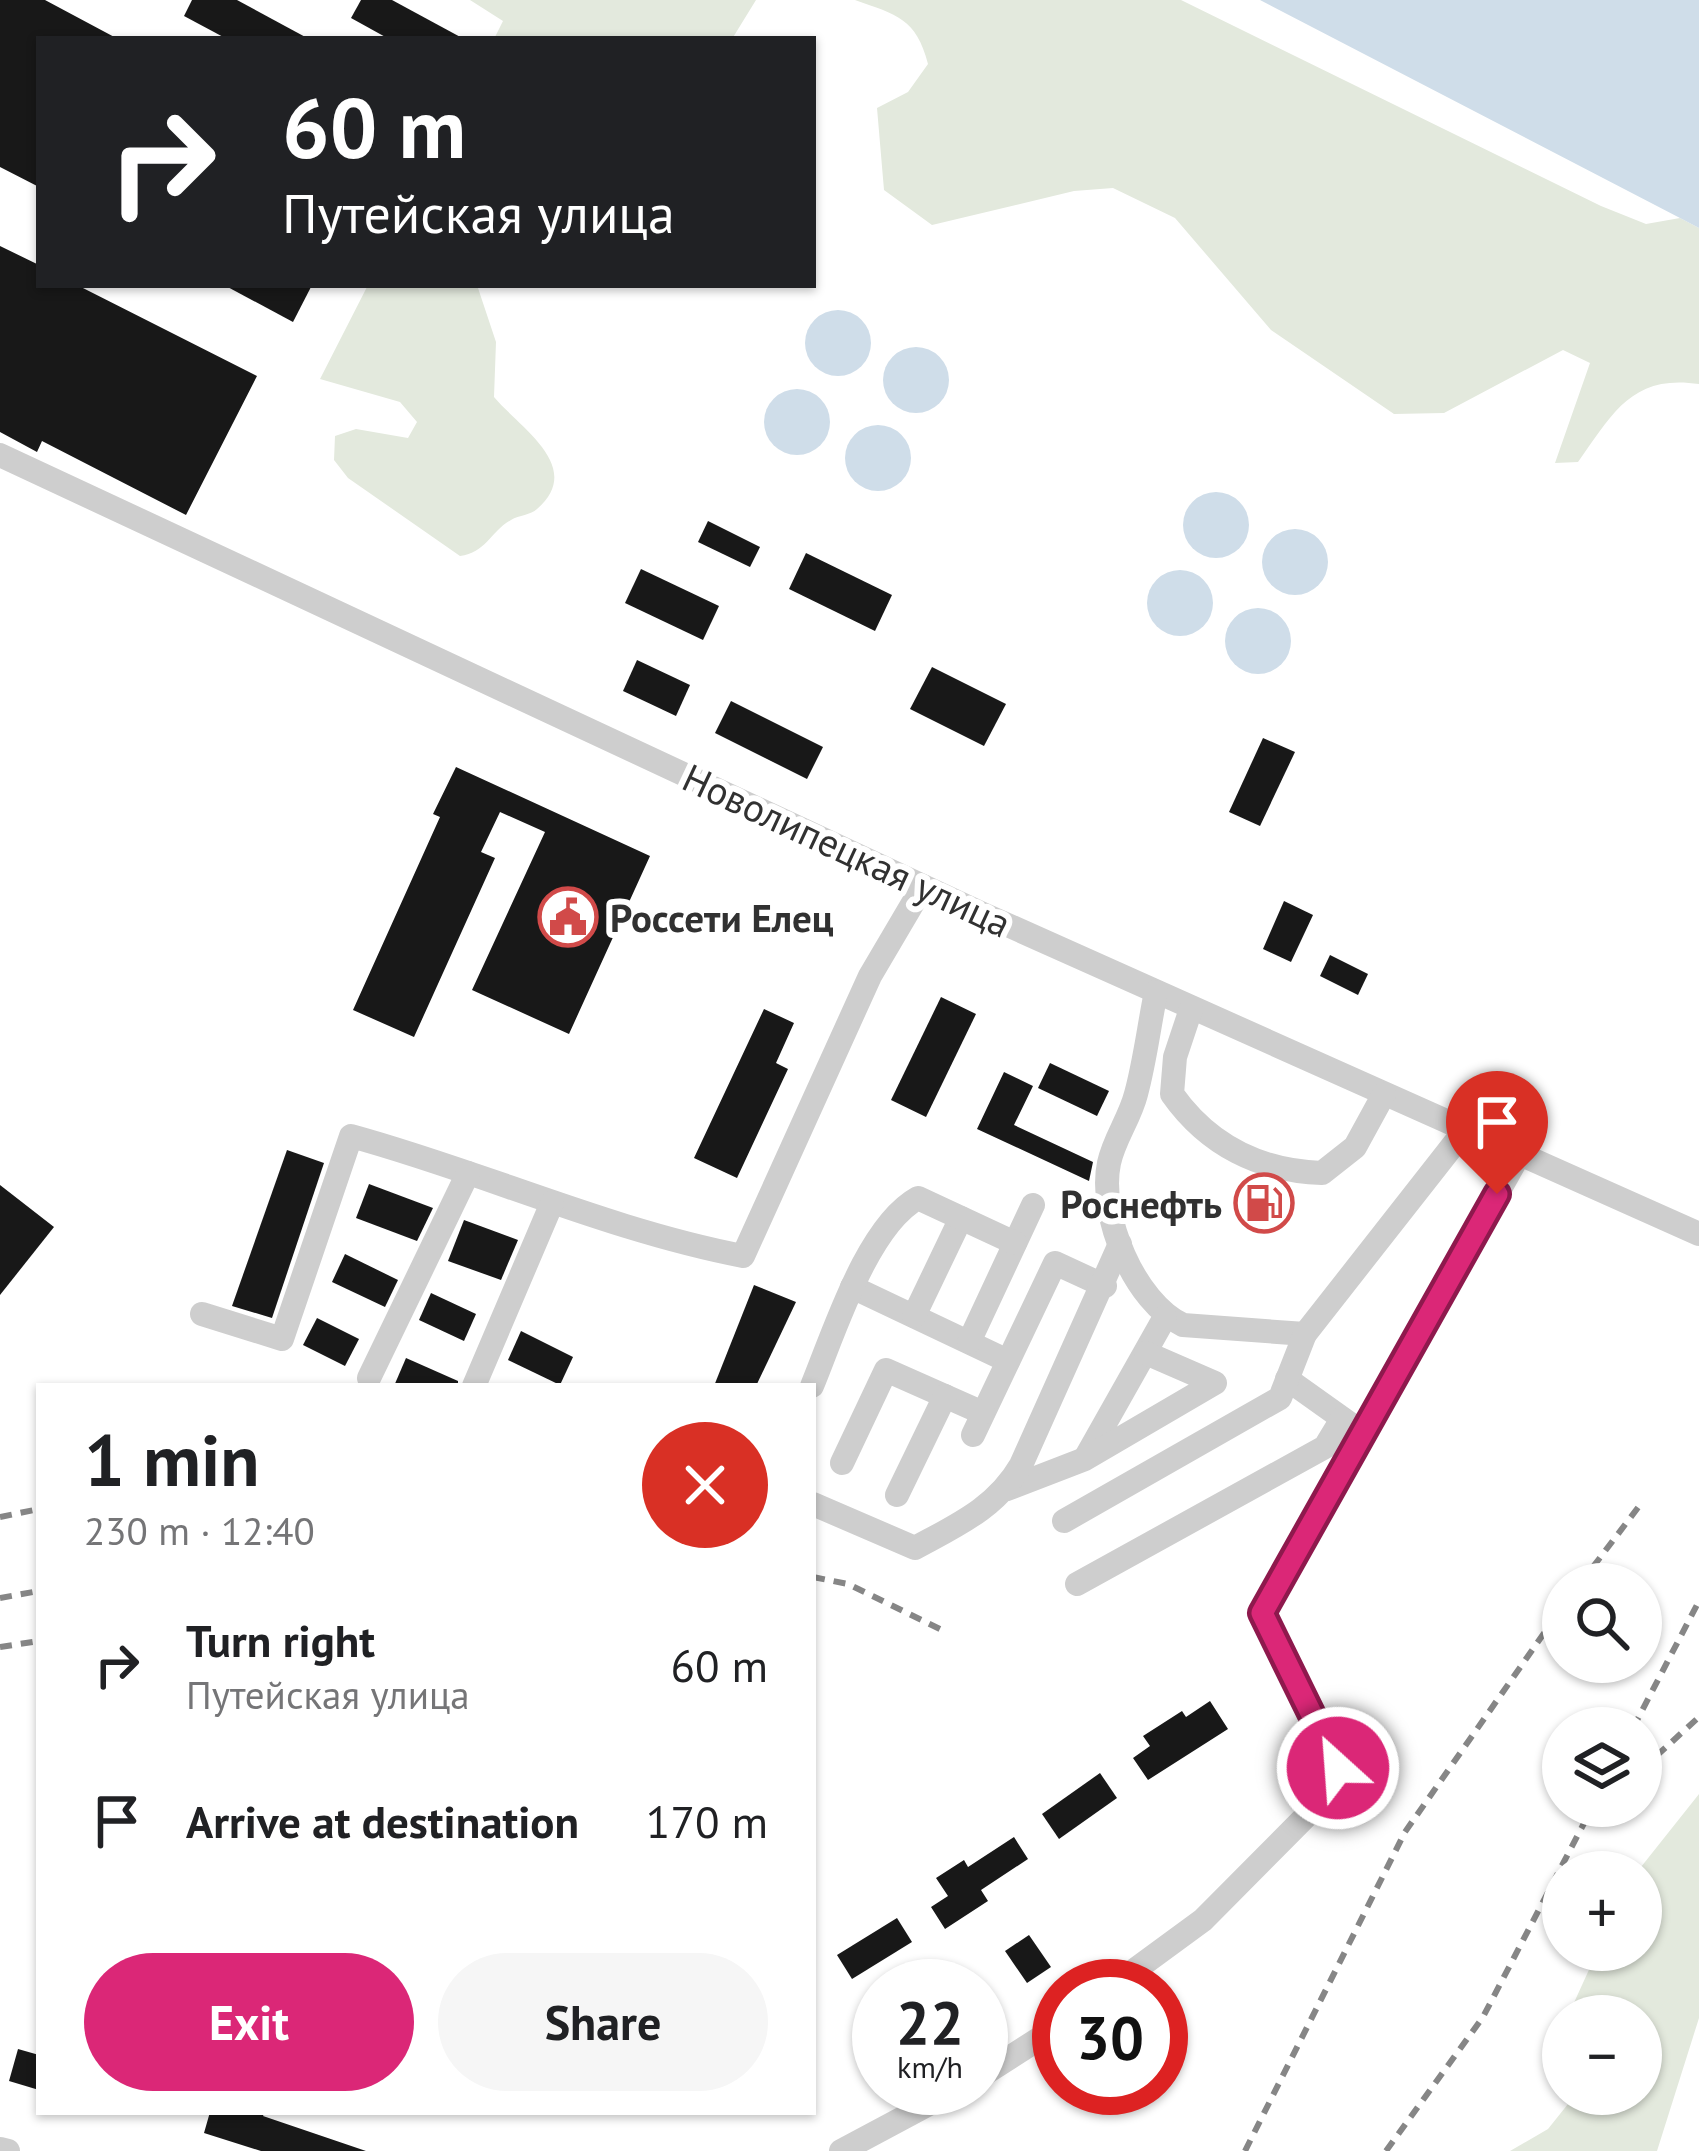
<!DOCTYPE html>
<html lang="en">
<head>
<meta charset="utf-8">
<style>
	:root { --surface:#fff; --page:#f6f6f6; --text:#202124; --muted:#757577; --accent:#db2777 }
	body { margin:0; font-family:"PT Sans",sans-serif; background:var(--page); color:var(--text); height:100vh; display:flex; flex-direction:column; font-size:45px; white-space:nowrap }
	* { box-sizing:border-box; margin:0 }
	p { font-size:39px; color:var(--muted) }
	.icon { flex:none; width:66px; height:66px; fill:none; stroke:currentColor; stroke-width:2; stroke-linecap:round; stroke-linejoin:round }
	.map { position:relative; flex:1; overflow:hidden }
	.drawer { position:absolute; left:36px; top:1383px; width:780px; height:732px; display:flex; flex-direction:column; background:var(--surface); border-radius:0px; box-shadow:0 3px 9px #0004 }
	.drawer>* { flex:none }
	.top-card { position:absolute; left:36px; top:36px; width:780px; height:252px; border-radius:0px; box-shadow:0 3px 9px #0004; background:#202124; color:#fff; overflow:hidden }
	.fabs { position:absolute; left:1542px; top:1563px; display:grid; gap:24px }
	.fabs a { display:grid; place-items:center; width:120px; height:120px; border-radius:50%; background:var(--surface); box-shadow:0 3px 9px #0004; font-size:60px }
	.speed { position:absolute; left:852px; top:1959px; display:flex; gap:24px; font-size:60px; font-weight:700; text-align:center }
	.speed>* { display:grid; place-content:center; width:156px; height:156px; border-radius:50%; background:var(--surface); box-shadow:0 3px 9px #0004; line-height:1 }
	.speed small { font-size:30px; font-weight:400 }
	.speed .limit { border:18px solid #d22; background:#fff; color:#111 }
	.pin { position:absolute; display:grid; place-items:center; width:102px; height:102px; color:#fff; margin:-123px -51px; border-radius:50% 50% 50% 0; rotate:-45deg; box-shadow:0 0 12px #0007 }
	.pin .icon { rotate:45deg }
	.me { position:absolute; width:132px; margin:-66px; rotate:334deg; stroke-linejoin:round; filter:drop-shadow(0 0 9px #0008) }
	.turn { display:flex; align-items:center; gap:42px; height:252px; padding:0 48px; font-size:54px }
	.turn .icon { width:156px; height:156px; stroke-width:2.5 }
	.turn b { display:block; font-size:84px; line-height:102px }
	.round { display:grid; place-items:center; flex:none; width:126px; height:126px; border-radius:63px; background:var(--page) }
	.overview { display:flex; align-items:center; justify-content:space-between; height:204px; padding:0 48px }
	h1 { font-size:72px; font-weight:600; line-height:90px }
	.button { display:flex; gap:24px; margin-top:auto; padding:24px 48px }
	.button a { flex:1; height:138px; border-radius:72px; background:var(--accent); color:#fff; font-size:48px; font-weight:600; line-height:138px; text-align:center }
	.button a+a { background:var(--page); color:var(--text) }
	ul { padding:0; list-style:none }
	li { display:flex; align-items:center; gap:36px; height:156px; padding:0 48px }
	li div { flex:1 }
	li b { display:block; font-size:45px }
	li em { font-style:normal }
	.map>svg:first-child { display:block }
	.green { fill:#e3e9dd }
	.water { fill:#cfdde9 }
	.building { fill:#181818 }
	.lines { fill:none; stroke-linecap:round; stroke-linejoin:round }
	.minor { stroke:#cecece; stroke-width:24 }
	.rail { stroke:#868686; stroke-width:6; stroke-dasharray:12 9; stroke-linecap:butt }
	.route-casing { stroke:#8e194d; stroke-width:30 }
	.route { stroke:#db2777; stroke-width:21 }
	.labels { text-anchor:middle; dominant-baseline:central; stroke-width:12; stroke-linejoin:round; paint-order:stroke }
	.street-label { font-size:39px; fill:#313131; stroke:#fff }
	.poi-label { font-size:39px; font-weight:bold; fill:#313131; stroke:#fff; text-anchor:start }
</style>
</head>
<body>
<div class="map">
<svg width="1699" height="2151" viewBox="0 0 1699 2151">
	<rect width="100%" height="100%" fill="#fff"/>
	<g class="green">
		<polygon points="470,0 756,0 732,39 494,39 503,21"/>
		<path d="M855,0H1181L1601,206L1646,224L1680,218L1699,228V384C1632,374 1613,413 1578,462L1555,463L1590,363L1563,350L1444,413L1394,414L1271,330L1175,218L1113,188L1074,191L932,225L884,190L877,108L908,92L928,64C916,18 897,15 855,0Z"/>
		<path d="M368,285H477L496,342L494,397C521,429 585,467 537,509C531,515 519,515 511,520C490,532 486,553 460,556L348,478L334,460L335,436L356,429L408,438L417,422L400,402L320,379Z"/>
		<polygon points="1699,1794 1699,2018 1657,2151 1510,2151 1548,2129 1576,2094 1641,2094 1641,2016 1576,2016 1572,2007 1598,1950 1641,1950 1637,1872"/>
	</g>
	<g class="water">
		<polygon points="1260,0 1699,0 1699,228 1680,218"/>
		<circle cx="838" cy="343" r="33"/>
		<circle cx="916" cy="380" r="33"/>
		<circle cx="797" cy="422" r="33"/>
		<circle cx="878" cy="458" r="33"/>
		<circle cx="1216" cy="525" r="33"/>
		<circle cx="1295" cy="562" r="33"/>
		<circle cx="1180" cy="603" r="33"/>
		<circle cx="1258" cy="641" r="33"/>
	</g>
	<g class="building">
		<polygon points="0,0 45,0 118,39 39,39 39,187 0,167"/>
		<polygon points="192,0 237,0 309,39 227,39 184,16"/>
		<polygon points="361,0 392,0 464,39 389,39 351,18"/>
		<polygon points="0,246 39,265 39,285 77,285 257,376 186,515 42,441 37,452 0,432"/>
		<polygon points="224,285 312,285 293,322"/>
		<polygon points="708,521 760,547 750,567 698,542"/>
		<polygon points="806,553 892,595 875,631 789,589"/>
		<polygon points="641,569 719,606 703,640 625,603"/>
		<polygon points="637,660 690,685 676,716 623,691"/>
		<polygon points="932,667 1006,704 984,746 910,709"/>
		<polygon points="731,701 823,747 807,779 715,733"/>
		<polygon points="1263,738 1295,752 1260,826 1229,812"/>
		<polygon points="456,767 650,856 569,1034 472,990 545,832 500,812 481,852 495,858 414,1037 353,1010 440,817 433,814"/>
		<polygon points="1284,901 1313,915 1291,962 1263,949"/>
		<polygon points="1330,955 1368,974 1358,995 1320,976"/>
		<polygon points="941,997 976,1014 926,1117 891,1100"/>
		<polygon points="764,1009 794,1023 776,1063 788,1069 737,1178 694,1158"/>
		<polygon points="1050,1063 1109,1091 1097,1116 1038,1088"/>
		<polygon points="1004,1072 1033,1086 1014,1125 1093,1162 1089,1181 977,1129"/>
		<polygon points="287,1150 324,1163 272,1318 232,1306"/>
		<polygon points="1258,1183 1290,1195 1278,1227 1246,1215"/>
		<polygon points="369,1184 433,1208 417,1241 356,1218"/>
		<polygon points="0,1185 54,1227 0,1295"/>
		<polygon points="464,1220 518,1240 501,1280 448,1261"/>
		<polygon points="345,1254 398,1280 385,1307 332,1282"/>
		<polygon points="754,1285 796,1302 756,1386 714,1386"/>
		<polygon points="431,1293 476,1314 464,1341 419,1320"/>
		<polygon points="317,1318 359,1339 345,1366 303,1345"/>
		<polygon points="521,1331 573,1357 560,1385 508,1360"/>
		<polygon points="406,1358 458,1381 458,1386 394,1386"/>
		<polygon points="1210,1701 1228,1729 1148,1780 1133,1758 1150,1746 1143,1736 1182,1711 1186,1717"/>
		<polygon points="1100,1773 1117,1798 1059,1839 1042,1814"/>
		<polygon points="1014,1837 1028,1859 981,1890 988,1901 945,1929 931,1907 948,1896 936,1878 964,1860 968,1867"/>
		<polygon points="897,1918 912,1942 852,1979 837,1955"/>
		<polygon points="1029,1935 1051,1967 1027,1983 1005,1951"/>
		<polygon points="18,2049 39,2055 39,2090 9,2081"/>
		<polygon points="210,2112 265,2112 263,2116 366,2151 261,2151 204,2133"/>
	</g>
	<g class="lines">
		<g class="minor">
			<polyline points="0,455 983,914 1699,1234"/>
			<path d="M1156,992C1149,1026 1145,1061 1136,1094C1130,1118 1114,1139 1109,1163C1098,1215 1135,1303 1183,1325L1305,1334"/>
			<path d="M1191,1009L1175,1057L1172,1094C1208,1145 1260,1171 1322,1173L1355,1147L1384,1094"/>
			<polyline points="852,1287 1008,1361"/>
			<path d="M202,1314L282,1339L351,1136C483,1172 608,1230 743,1256L870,976L923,886"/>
			<polyline points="914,1316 961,1218"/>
			<polyline points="969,1342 1033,1205"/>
			<polyline points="369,1378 468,1173"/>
			<polyline points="1287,1379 1353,1426"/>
			<polyline points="474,1386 552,1203"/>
			<path d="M812,1386C834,1333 867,1226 918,1198L1015,1243"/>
			<polyline points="973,1435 1055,1263 1105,1286"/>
			<polyline points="1086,1457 1165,1317"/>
			<polyline points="842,1463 886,1370 983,1413"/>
			<polyline points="1007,1489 1085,1459 1215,1383 1146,1353"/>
			<polyline points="897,1495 945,1396"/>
			<path d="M813,1504L915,1548C957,1525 996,1508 1021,1465L1120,1244"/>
			<polyline points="1064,1521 1280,1398 1305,1334 1465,1130"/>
			<polyline points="1077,1584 1325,1447 1342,1419"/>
			<polyline points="1113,1986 1203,1920 1331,1791 1338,1768 1331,1747 1262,1613 1519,1155"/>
			<polyline points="981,2076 1059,2026"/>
			<polyline points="0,2149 8,2151"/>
			<polyline points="841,2151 959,2088"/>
		</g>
		<g class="rail">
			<polyline points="0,1517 39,1509"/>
			<polyline points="813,1577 848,1584 946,1632"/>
			<polyline points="1580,1584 1643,1501"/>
			<polyline points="0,1598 39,1591"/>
			<polyline points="0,1647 39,1641"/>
			<polyline points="1633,1728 1699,1601"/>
			<polyline points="1641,1770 1699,1717"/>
			<polyline points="1245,2151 1405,1832 1563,1606"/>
			<polyline points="1386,2151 1483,2017 1593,1806"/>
		</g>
	</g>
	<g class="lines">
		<defs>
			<polyline id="route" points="1338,1768 1262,1613 1497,1194"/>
		</defs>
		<use href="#route" class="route-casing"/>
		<use href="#route" class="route"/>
	</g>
	<defs>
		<symbol id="civic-ring" viewBox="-11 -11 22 22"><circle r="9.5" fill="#fff" stroke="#d14a49" stroke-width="1.5"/><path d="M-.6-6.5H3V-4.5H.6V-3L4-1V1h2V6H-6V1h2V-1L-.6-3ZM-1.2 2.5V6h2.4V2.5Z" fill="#d14a49"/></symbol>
		<symbol id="fuel-ring" viewBox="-11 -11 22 22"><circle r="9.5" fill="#fff" stroke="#d14a49" stroke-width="1.5"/><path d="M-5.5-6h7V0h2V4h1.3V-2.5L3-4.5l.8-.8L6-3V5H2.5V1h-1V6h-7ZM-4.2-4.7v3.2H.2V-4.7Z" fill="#d14a49"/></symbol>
	</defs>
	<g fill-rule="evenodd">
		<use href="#civic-ring" x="535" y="884" width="66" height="66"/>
		<use href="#fuel-ring" x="1231" y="1170" width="66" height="66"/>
	</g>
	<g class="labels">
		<g class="street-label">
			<text transform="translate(847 850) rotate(25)">Новолипецкая улица</text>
		</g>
		<g class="poi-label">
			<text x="610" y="917">Россети Елец</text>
			<text x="1222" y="1203" text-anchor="end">Роснефть</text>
		</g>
	</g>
</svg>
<div class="fabs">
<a><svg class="icon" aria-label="search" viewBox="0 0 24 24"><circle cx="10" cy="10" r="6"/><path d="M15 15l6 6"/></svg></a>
<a><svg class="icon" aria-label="layers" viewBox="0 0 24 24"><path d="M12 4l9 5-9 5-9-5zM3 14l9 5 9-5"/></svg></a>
<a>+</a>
<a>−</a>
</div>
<div class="speed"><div>22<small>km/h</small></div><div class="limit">30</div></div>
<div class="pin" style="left:1497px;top:1194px;background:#d93025"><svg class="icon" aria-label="arrive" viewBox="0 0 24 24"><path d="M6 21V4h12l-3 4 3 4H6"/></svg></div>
<svg class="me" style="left:1338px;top:1768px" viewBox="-20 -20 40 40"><circle r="17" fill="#db2777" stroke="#fff" stroke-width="3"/><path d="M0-11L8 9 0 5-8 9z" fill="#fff"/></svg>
<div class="top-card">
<div class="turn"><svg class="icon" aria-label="right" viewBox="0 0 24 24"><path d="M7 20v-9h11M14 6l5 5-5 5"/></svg><div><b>60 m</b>Путейская улица</div></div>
</div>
<section class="drawer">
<div class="overview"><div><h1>1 min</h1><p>230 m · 12:40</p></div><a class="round" style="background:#d93025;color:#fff"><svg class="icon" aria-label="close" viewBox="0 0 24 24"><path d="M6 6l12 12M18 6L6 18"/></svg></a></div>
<ul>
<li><svg class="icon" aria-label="right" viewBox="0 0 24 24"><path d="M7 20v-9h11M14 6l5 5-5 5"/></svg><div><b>Turn right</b><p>Путейская улица</p></div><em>60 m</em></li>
<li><svg class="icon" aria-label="arrive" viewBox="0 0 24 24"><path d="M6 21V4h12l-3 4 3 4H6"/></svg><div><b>Arrive at destination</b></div><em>170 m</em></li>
</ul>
<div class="button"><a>Exit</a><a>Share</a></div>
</section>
</div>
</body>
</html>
